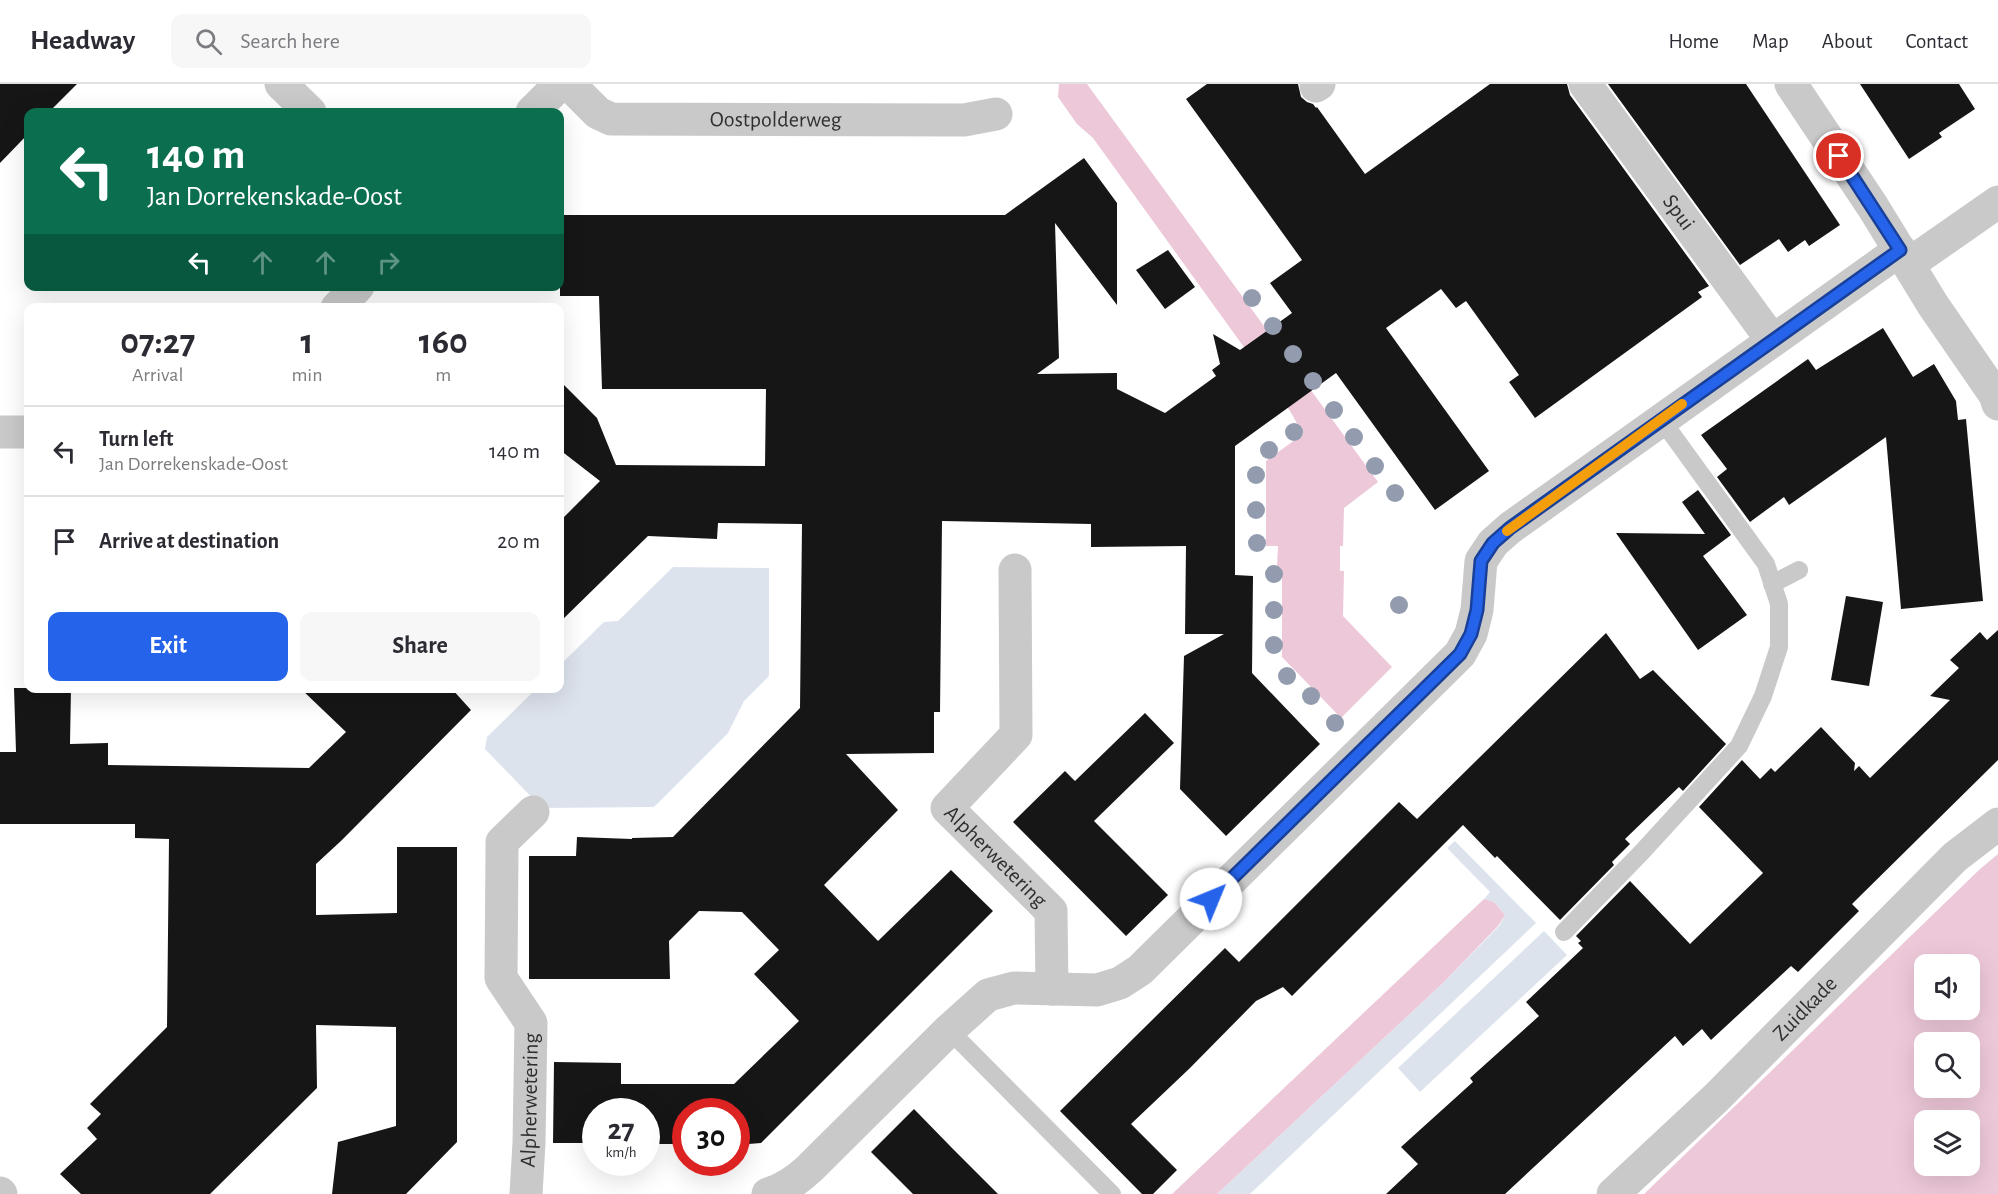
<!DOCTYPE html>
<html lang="en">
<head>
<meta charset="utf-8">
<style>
	:root { --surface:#fff; --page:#f7f7f7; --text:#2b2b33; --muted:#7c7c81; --line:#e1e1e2; --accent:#2563eb }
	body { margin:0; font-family:"Alegreya Sans",sans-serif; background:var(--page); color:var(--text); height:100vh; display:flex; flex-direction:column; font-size:22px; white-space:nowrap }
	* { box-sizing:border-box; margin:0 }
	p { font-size:20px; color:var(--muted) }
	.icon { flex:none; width:33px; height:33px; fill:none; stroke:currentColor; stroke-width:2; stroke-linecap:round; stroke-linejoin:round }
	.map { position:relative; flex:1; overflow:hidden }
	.details { position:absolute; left:24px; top:219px; width:540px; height:390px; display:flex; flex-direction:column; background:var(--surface); border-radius:12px; box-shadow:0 6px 24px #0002 }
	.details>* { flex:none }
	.guide { position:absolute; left:24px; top:24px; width:540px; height:183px; border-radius:12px; box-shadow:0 6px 24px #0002; background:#0b6e4f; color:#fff; overflow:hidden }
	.controls { position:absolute; left:1914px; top:870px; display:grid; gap:12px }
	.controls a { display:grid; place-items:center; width:66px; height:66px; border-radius:12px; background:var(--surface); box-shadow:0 6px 24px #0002; font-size:30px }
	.speed { position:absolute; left:582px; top:1014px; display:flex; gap:12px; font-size:30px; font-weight:700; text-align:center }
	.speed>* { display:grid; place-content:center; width:78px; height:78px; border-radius:50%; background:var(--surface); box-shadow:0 6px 24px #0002; line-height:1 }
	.speed small { font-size:15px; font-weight:400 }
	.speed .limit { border:9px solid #d22; background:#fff; color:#111 }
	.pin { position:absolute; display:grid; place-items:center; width:51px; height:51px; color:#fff; margin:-26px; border:3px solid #fff; border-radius:50%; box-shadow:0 2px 6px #0007 }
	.me { position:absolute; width:66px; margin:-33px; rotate:45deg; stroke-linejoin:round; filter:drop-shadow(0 0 4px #0008) }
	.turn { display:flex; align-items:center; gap:21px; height:126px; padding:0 24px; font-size:27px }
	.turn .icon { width:78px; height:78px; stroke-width:2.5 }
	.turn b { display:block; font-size:42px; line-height:51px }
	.lanes { display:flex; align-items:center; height:57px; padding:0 24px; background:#0003; justify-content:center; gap:30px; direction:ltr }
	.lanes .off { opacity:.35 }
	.eta { display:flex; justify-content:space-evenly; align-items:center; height:102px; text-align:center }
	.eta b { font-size:36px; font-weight:700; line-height:42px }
	.cta { display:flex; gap:12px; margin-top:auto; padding:12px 24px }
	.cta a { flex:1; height:69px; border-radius:12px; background:var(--accent); color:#fff; font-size:24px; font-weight:700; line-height:69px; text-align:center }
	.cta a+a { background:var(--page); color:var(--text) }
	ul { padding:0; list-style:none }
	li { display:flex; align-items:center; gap:18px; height:90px; padding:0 24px; border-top:2px solid var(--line) }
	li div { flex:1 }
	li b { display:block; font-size:22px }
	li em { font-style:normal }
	header { display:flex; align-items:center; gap:36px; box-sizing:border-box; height:84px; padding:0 30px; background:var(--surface); border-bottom:2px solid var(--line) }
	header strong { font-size:28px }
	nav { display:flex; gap:33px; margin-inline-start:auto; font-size:21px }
	.search { width:420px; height:54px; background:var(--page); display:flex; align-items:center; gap:15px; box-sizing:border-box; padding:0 21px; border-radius:12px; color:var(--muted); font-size:22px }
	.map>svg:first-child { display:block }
	.green { fill:#dde3ed }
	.water { fill:#edc8d9; fill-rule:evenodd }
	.building { fill:#161616 }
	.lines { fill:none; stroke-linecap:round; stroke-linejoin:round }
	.lane { stroke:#c9c9c9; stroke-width:18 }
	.street { stroke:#c9c9c9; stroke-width:33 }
	.tree { fill:#939caf }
	.route-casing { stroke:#184099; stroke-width:15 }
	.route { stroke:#2563eb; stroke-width:10 }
	.slow { stroke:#f59e0b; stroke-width:10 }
	.labels { text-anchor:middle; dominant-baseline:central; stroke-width:6; stroke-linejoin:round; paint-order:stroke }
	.street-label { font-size:22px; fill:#2f2f2f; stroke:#fff }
</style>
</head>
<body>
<header>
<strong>Headway</strong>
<div class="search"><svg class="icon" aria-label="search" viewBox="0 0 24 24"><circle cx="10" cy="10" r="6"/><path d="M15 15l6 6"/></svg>Search here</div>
<nav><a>Home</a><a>Map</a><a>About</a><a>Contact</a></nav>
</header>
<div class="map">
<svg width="1998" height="1110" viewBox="0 0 1998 1110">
	<rect width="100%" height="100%" fill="#fff"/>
	<g class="green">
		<polygon points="673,483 769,484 769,592 744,617 728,649 654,723 542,724 485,665 487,653 536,605 560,604 560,581 604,538 618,537"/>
		<polygon points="1455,757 1536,839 1250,1110 1217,1110 1444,898 1499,842 1505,831 1494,818 1484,815 1490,808 1447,764"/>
		<polygon points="1544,847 1567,871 1420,1008 1398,984"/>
	</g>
	<g class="water">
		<polygon points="1059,0 1087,0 1378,398 1344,424 1343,462 1340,462 1340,487 1344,487 1343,532 1392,583 1341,634 1282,573 1282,488 1279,488 1277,483 1278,462 1266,462 1266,377 1303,350 1290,327 1093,54 1077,40 1058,13"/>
		<path d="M1998,770V1110H1644L1979,786ZM1924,880H1970V926H1924ZM1924,958H1970V1004H1924ZM1924,1036H1970V1082H1924Z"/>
		<polygon points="1484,815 1494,818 1505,831 1498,842 1444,898 1217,1110 1172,1110"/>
	</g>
	<g class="building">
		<polygon points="0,0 77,0 49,28 28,28 28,50 0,79"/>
		<polygon points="1207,0 1298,0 1301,13 1307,18 1313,20 1316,24 1317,23 1365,90 1490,0 1567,0 1570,11 1709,202 1698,208 1702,213 1535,334 1509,298 1519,291 1466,217 1456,224 1441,205 1386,244 1489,387 1435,426 1336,289 1235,362 1235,491 1253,492 1252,589 1320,660 1226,752 1180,705 1184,572 1224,550 1185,550 1186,462 1091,463 1091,440 942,437 940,628 934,628 934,669 846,670 898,726 824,801 878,857 951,786 993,827 761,1059 736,1061 736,1028 686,1028 686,1060 646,1060 646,1028 596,1028 596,1059 553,1059 554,978 621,979 621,1000 734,1000 799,937 754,890 779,866 742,828 699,827 669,857 670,895 529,895 529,772 576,772 577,753 632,755 632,754 673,753 800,624 802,440 718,439 717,455 648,452 560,538 560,437 600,397 560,366 560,297 597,334 616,381 765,382 766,305 602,305 599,212 560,212 560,131 1005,131 1084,74 1117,119 1117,221 1055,139 1059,274 1037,290 1117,289 1117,305 1165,329 1216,292 1212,286 1220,280 1213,250 1240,266 1292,229 1270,199 1302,176 1186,15"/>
		<polygon points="1608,0 1746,0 1840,141 1809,162 1805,156 1788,168 1779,155 1740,181"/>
		<polygon points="1860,0 1959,0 1975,25 1939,49 1942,53 1909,75"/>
		<polygon points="1168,166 1195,203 1165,225 1136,186"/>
		<polygon points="1883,244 1913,293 1934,280 1956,317 1958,336 1966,335 1983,517 1901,525 1886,353 1789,421 1784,413 1750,438 1717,393 1727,385 1701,351 1808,275 1816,286"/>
		<polygon points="1698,406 1731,451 1703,472 1747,531 1698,566 1616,449 1705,450 1682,418"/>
		<polygon points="1846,512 1883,518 1869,602 1831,596"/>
		<polygon points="1998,546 1998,676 1852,820 1859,827 1798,888 1791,882 1711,956 1702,945 1683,962 1675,952 1505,1110 1386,1110 1418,1080 1401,1063 1473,998 1470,994 1539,932 1526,918 1583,864 1578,859 1581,857 1576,852 1630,797 1690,860 1763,789 1699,723 1742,676 1760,695 1771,684 1775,688 1821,643 1855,679 1854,687 1859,682 1870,694 1950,616 1930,612 1959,584 1950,576 1980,548 1987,556"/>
		<polygon points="1606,549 1640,595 1653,586 1726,660 1683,707 1679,703 1625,755 1630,760 1612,778 1614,781 1560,836 1497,772 1495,774 1463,741 1292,912 1283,903 1256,917 1190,984 1131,1040 1177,1086 1153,1110 1142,1110 1060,1027 1225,864 1239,878 1399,718 1417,735"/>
		<polygon points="14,604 71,604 70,660 108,659 108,681 309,684 346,648 300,604 451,604 471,626 342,756 316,780 316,831 397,829 397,763 457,763 457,1058 406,1110 332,1110 338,1058 396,1042 396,943 316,941 317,1004 210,1110 81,1110 60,1090 97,1055 87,1044 101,1030 90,1020 167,943 169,755 135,754 135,740 0,740 0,668 16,668"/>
		<polygon points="1145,629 1174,659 1094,737 1168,811 1126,852 1013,738 1065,687 1075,697"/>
		<polygon points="914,1025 952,1064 998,1110 913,1110 871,1068"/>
	</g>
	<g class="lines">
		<g class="lane">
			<polyline points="1772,500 1799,486"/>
			<polyline points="1564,848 1641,769 1739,662 1763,612 1779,563 1779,520 1766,480 1661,335"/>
			<polyline points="949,946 1112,1110"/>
		</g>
		<g class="street">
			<polyline points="281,0 310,28"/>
			<path id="s1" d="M569,0L598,29L611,35L964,36L996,30"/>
			<path id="s2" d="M1585,0L1772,256"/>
			<polyline points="1791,0 1873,123 1933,221 1995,311 1998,320"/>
			<polyline points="1316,2 1319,0"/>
			<polyline points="532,28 560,0"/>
			<polyline points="1909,180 1998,118"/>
			<polyline points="337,224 358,202"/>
			<polyline points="0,348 28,348"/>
			<path id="s3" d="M1015,486L1016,651L947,724L1051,827L1052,905"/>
			<polyline points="0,1109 1,1110"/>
			<path id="s4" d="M526,1110L529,1059L531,939L501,894L502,767V758L533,728"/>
			<path d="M768,1110C784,1105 796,1097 809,1085L949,946L988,911L1014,904L1097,906L1120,899L1140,886L1460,570L1471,550L1477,526L1481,477L1493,459L1510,444L1900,166"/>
			<path id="s5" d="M1613,1110L1716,1014L1955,773L1998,740"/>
		</g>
	</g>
	<g class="tree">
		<circle cx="1252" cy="214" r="9"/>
		<circle cx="1273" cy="242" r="9"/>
		<circle cx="1293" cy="270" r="9"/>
		<circle cx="1313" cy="297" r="9"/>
		<circle cx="1334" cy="326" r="9"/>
		<circle cx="1294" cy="348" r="9"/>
		<circle cx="1354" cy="353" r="9"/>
		<circle cx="1269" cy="366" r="9"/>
		<circle cx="1375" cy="382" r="9"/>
		<circle cx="1256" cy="391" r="9"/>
		<circle cx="1395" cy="409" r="9"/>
		<circle cx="1256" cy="426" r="9"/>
		<circle cx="1257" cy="459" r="9"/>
		<circle cx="1274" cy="490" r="9"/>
		<circle cx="1399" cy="521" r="9"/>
		<circle cx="1274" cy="526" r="9"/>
		<circle cx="1274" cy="561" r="9"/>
		<circle cx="1287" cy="592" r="9"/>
		<circle cx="1311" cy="612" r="9"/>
		<circle cx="1335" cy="639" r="9"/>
	</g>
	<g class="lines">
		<defs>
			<polyline id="route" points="1211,815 1460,570 1471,550 1477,526 1481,477 1493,459 1510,444 1900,166 1839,72"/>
		</defs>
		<use href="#route" class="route-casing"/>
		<use href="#route" class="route"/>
		<polyline class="slow" points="1507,447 1682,320"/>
	</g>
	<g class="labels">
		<g class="street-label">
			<text stroke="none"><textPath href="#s1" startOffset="220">Oostpolderweg</textPath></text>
			<text stroke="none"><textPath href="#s2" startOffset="159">Spui</textPath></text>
			<text stroke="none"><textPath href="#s3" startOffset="334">Alpherwetering</textPath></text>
			<text stroke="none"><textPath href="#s5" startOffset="267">Zuidkade</textPath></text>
			<text stroke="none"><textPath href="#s4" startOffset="94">Alpherwetering</textPath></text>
		</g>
	</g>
</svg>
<div class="controls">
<a><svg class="icon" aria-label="sound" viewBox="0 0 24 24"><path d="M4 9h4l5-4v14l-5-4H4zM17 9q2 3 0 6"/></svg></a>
<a><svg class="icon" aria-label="search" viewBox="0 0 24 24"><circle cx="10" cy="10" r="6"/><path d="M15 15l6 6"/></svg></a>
<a><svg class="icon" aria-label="layers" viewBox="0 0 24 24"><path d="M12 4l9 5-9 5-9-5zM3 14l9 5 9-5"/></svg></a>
</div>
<div class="speed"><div>27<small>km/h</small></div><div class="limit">30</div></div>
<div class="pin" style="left:1839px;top:72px;background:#d93025"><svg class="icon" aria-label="arrive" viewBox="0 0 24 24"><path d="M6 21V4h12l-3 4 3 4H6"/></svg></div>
<svg class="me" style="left:1211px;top:815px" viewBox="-20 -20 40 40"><circle r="19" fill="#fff"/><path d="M0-13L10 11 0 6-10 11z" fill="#2563eb"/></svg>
<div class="guide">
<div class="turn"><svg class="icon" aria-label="left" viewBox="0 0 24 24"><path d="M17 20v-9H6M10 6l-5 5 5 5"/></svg><div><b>140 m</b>Jan Dorrekenskade-Oost</div></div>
<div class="lanes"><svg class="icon" aria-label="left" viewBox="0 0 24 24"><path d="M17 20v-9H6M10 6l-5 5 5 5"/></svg><svg class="icon off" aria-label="ahead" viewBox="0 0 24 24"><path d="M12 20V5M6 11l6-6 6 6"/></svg><svg class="icon off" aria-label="ahead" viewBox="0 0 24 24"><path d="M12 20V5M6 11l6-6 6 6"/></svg><svg class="icon off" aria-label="right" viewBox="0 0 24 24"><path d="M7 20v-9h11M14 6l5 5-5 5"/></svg></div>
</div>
<section class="details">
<div class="eta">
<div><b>07:27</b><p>Arrival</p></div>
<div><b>1</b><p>min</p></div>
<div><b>160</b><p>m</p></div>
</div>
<ul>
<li><svg class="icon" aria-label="left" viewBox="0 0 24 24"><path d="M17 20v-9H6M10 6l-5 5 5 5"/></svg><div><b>Turn left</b><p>Jan Dorrekenskade-Oost</p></div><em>140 m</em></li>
<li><svg class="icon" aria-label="arrive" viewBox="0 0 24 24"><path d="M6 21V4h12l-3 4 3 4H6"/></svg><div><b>Arrive at destination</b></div><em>20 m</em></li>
</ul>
<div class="cta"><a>Exit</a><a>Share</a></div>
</section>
</div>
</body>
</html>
